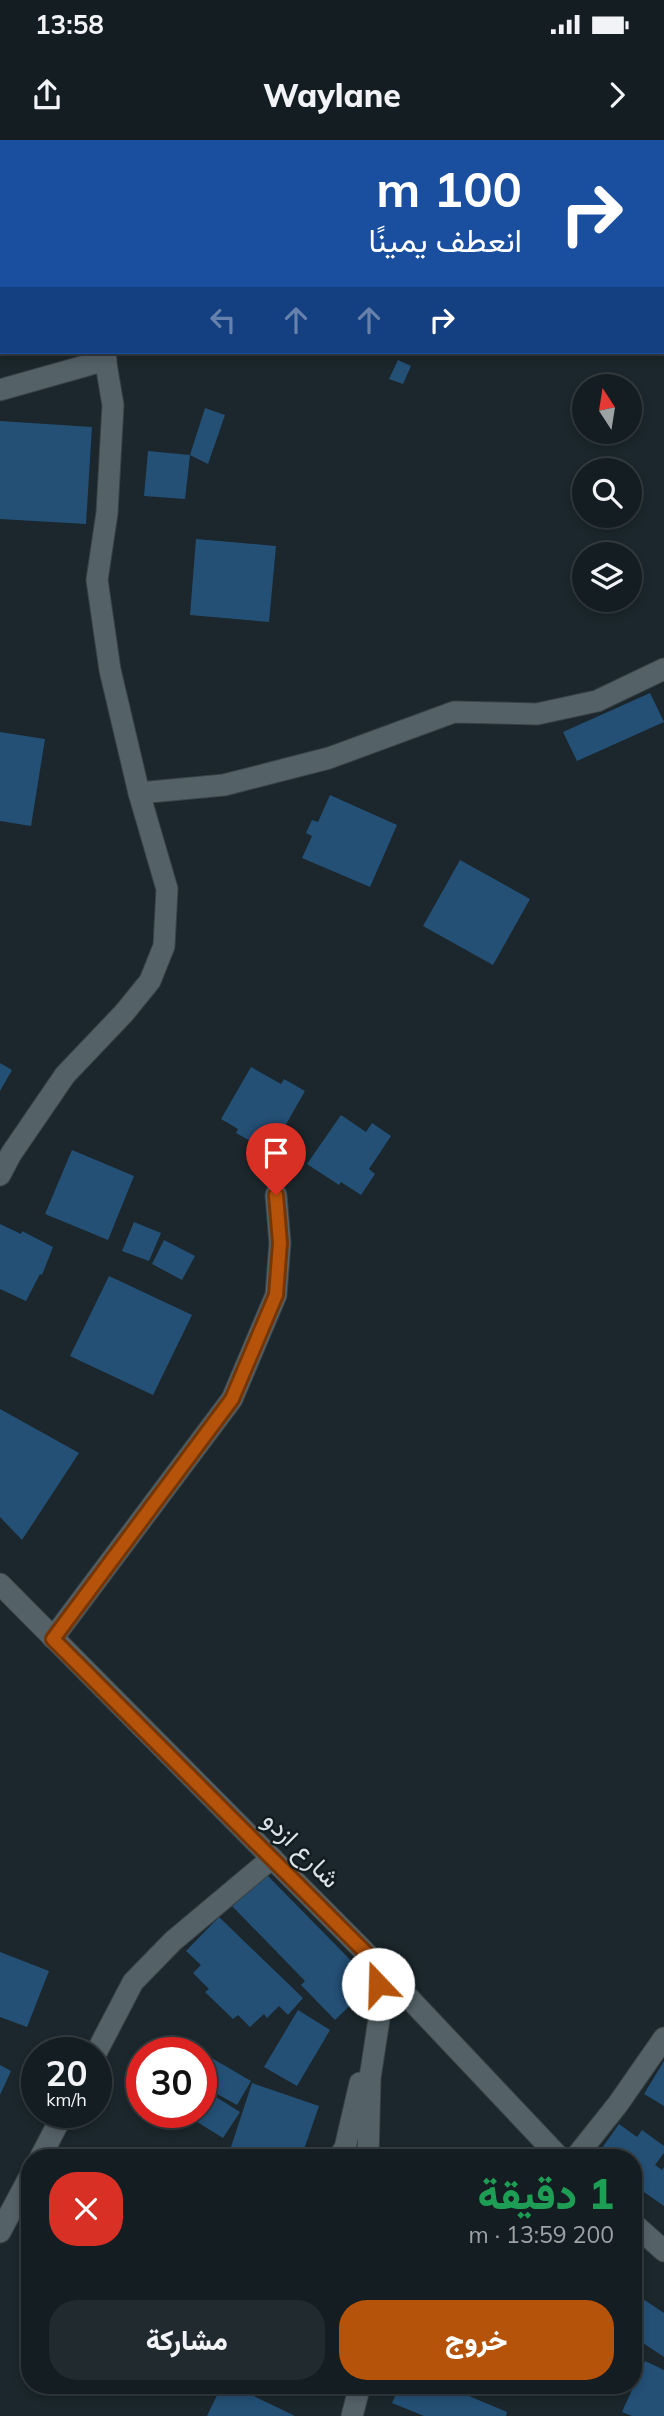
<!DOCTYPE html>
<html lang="ar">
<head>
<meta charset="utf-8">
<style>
	:root { --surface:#141d21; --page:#212a2e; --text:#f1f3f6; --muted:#9da2a5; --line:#333b3f; --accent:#b45309 }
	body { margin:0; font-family:Mulish,Vazirmatn,sans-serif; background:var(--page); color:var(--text); direction:rtl; height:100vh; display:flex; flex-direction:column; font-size:26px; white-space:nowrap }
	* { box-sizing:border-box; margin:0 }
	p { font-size:23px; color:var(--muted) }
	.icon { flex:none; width:38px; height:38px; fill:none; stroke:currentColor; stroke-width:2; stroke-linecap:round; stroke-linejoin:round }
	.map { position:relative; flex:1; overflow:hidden; direction:ltr }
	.side { position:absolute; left:21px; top:2009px; width:621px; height:245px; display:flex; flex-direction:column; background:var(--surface); border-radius:28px; box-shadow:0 4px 10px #0003,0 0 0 2px var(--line); direction:rtl }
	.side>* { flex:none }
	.banner { position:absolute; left:0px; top:0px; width:665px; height:214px; box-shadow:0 4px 10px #0003,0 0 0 2px var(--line); direction:rtl; background:#1a4fa0; color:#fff; overflow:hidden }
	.needle { width:46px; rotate:348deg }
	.buttons { position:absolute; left:572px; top:234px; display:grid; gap:14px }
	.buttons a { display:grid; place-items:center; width:70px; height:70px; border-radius:50%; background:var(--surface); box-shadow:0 4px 10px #0003,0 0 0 2px var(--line); font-size:35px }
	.speed { position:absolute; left:21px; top:1897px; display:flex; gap:14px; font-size:35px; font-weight:700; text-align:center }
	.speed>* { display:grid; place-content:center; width:91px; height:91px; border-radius:50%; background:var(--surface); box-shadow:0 4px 10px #0003,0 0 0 2px var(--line); line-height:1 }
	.speed small { font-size:18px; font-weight:400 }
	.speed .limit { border:10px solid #d22; background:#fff; color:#111 }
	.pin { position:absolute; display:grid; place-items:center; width:60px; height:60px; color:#fff; margin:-72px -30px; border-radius:50% 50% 50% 0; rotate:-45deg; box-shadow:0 0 7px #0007 }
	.pin .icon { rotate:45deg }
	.me { position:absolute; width:77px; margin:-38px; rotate:339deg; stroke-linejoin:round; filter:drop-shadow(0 0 5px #0008) }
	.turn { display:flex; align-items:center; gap:24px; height:147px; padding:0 28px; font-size:32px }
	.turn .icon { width:91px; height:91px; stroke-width:2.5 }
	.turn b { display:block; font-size:49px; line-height:60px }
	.lanes { display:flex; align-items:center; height:66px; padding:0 28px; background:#0003; justify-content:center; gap:35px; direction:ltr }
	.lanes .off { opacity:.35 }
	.round { display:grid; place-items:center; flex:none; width:74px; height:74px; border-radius:28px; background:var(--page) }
	.headline { display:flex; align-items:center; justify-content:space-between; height:119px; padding:0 28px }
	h1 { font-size:42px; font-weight:800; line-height:52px; color:#1e9e55 }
	.cta { display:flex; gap:14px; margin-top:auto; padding:14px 28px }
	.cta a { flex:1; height:80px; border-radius:28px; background:var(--accent); color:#fff; font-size:28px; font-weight:800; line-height:80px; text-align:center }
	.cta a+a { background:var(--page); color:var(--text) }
	.status { display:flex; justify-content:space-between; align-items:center; height:49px; padding:0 35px; background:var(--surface); direction:ltr }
	.status svg { height:19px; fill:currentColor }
	header { display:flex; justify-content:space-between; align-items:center; height:91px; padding:0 28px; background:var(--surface); font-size:32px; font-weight:800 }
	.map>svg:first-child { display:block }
	.building { fill:#245076 }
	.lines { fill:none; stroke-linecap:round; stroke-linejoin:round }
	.street-casing { stroke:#394347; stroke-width:23 }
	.secondary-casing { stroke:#394347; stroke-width:23 }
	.street { stroke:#546167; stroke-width:21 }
	.secondary { stroke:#546167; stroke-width:21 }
	.route-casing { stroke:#753606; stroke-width:18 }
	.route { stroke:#b45309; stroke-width:12 }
	.labels { text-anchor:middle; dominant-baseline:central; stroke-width:5; stroke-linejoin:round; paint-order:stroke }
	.street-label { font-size:26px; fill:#dce3e7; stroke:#121d22 }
</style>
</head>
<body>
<div class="status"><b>13:58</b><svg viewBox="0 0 49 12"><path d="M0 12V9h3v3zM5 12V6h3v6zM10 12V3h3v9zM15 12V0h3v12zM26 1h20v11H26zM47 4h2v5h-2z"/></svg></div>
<header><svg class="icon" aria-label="forward" viewBox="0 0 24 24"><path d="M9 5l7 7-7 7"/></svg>Waylane<svg class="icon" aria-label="share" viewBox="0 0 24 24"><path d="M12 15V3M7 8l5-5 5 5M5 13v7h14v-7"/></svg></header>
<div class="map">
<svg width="664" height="2276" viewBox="0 0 664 2276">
	<rect width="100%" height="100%" fill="#1b272c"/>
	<g class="building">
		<polygon points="398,220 411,226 403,244 389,239"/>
		<polygon points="205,268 225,275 208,324 190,315 185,359 144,356 148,311 190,315"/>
		<polygon points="0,281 92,287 86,384 0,379"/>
		<polygon points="196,399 276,406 269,482 190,475"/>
		<polygon points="650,553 664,582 577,621 563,592"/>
		<polygon points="0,592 45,599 31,686 0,681"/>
		<polygon points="330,655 397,685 370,747 302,718 312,696 306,693 312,680 318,682"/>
		<polygon points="460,720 530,759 493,825 423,786"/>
		<polygon points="0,923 12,930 0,951"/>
		<polygon points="251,927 281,944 284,939 305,951 272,1009 256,999 254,1003 236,993 238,989 221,979"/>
		<polygon points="341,975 366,992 372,983 391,996 369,1029 375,1034 361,1055 341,1042 339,1045 307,1024"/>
		<polygon points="72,1010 134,1036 108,1100 45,1074"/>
		<polygon points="134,1082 161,1093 149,1121 122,1111"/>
		<polygon points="0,1084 21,1094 22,1091 53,1107 42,1135 40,1134 26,1161 0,1149"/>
		<polygon points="164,1100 195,1116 182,1140 152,1124"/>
		<polygon points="109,1136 192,1175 153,1255 70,1216"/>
		<polygon points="0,1269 79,1313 22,1400 0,1377"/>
		<polygon points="265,1733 373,1843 335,1880 301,1845 305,1841 232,1766"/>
		<polygon points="219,1777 303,1858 288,1875 279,1866 267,1878 264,1874 250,1887 238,1875 233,1879 205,1852 209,1849 193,1833 201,1825 186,1811"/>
		<polygon points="0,1812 49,1831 27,1887 0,1877"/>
		<polygon points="298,1870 330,1890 297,1946 264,1927"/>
		<polygon points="179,1899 251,1941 237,1965 201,1945 201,1913 172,1913"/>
		<polygon points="664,1921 664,1966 644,1954"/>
		<polygon points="0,1925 11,1931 0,1955"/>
		<polygon points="252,1943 319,1966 301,2018 263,2018 231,2007"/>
		<polygon points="211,1954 240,1972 223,1998 194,1980 201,1972"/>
		<polygon points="619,1984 637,1997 642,1990 664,2006 664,2013 655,2025 662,2030 664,2027 664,2066 634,2045 634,2018 595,2018"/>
		<polygon points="634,2153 664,2173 664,2217 634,2197"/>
		<polygon points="645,2221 664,2230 664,2276 632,2276 622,2272"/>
		<polygon points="222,2245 231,2245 295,2276 207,2276"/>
		<polygon points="400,2245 443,2245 507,2272 506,2276 424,2276 392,2263"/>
	</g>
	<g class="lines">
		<defs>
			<g id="street">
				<polyline points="121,0 122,2"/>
				<polyline points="0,250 106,220"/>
				<polyline points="139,653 224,645 329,618 454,572 537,574 597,561 664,529"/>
				<polyline points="0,1035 11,1014 65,935 124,873 150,841 164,806 167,749 139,653 110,530 97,440 107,373 113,265 104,212"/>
				<polyline points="53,1498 232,1259 276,1155 280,1103 276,1055"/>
				<polyline points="96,1913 133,1842 173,1801 272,1718"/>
				<polyline points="40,2018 64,1972"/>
				<polyline points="338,2018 345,2008 360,1943"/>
				<polyline points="368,2018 370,1938 381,1866 375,1822"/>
				<polyline points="575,2018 618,1964 664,1898"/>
				<polyline points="0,2092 30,2036"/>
				<polyline points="352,2276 360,2245"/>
			</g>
			<g id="secondary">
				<polyline points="0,1444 375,1822 560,2018"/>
				<polyline points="634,2084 664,2111"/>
			</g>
		</defs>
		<use href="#street" class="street-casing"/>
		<use href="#secondary" class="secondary-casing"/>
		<use href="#street" class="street"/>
		<use href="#secondary" class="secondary"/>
	</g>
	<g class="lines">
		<defs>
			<polyline id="route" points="276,1055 280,1103 276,1155 232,1259 53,1499 375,1822 378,1844"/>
		</defs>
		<use href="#route" class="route-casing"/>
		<use href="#route" class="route"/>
	</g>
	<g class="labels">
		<g class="street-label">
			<text transform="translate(302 1709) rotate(45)">شارع ازدو</text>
		</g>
	</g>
</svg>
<div class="buttons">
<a><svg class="needle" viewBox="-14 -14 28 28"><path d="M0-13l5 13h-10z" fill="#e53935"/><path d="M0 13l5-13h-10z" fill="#9da2a5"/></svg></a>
<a><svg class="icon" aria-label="search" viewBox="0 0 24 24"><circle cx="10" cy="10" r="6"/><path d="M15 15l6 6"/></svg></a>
<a><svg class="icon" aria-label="layers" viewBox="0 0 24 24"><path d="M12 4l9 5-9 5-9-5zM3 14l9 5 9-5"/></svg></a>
</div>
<div class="speed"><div>20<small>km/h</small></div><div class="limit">30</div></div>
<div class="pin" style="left:276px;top:1055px;background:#d93025"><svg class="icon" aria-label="arrive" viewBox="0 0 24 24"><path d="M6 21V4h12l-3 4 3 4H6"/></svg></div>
<svg class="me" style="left:378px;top:1844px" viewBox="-20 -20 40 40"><circle r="19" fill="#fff"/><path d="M0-13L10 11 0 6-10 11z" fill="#b45309"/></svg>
<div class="banner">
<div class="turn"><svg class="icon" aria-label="right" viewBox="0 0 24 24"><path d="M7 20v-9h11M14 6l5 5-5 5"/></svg><div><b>100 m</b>انعطف يمينًا</div></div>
<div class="lanes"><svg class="icon off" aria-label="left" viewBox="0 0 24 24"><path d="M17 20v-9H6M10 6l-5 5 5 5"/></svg><svg class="icon off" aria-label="ahead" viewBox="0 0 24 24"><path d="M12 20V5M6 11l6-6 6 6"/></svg><svg class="icon off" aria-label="ahead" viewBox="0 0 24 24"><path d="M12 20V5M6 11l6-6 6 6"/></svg><svg class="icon" aria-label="right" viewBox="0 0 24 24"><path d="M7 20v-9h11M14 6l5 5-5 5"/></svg></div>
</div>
<section class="side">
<div class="headline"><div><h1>1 دقيقة</h1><p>200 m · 13:59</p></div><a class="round" style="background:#d93025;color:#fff"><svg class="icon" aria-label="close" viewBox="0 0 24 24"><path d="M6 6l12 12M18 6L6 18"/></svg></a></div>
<div class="cta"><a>خروج</a><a>مشاركة</a></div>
</section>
</div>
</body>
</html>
